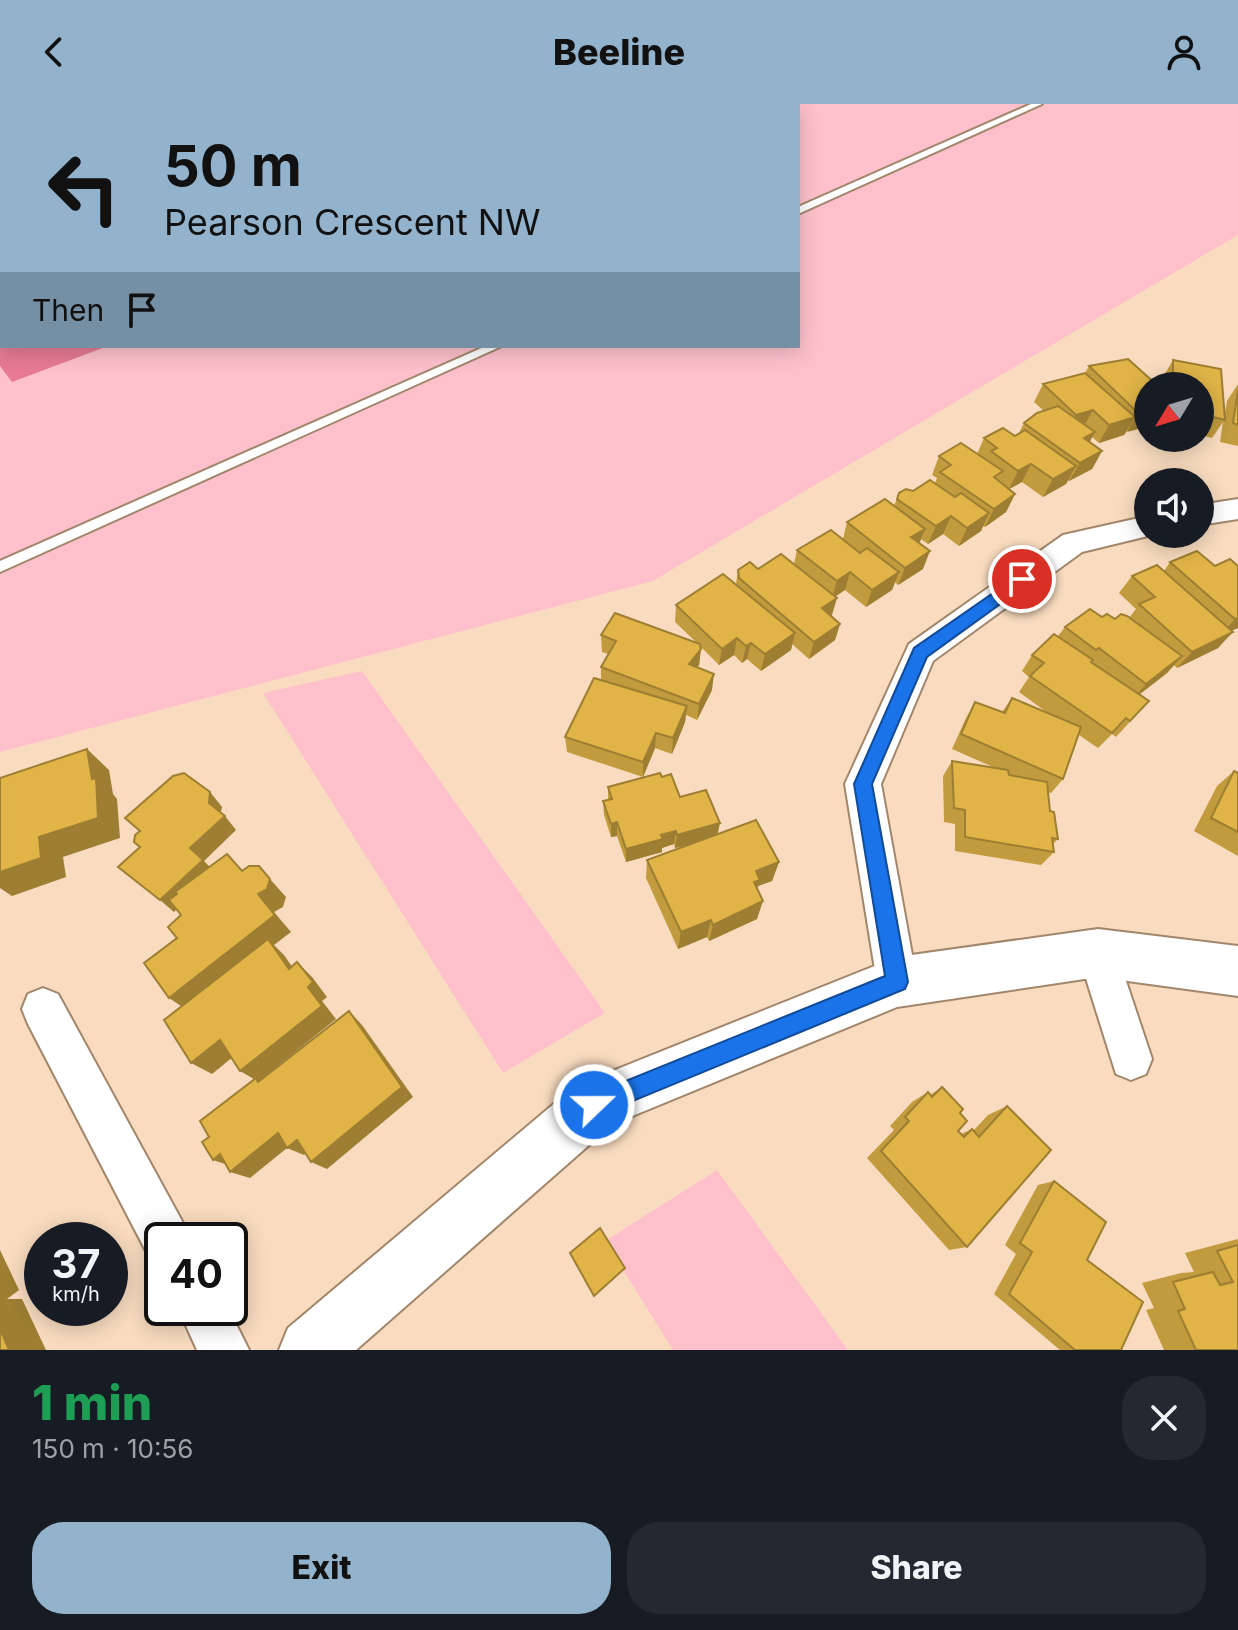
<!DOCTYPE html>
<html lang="en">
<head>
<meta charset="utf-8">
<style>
	:root { --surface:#171b24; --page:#242831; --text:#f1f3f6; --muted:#9ea1a6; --accent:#93b3cd }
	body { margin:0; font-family:Inter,sans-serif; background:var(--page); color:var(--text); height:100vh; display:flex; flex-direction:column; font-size:30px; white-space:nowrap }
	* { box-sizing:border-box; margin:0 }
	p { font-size:26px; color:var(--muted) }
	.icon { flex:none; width:44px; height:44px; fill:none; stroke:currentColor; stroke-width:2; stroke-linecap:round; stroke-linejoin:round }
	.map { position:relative; height:1246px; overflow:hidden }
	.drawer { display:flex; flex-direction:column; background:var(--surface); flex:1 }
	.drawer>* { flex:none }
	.banner { position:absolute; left:0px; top:0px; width:800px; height:244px; box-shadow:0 4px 20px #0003; background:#93b3cd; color:#111; overflow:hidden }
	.needle { width:52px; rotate:232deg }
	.fabs { position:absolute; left:1134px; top:268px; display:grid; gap:16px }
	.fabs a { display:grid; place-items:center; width:80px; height:80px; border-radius:50%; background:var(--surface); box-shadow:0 4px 20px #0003; font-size:40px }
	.speed { position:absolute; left:24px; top:1118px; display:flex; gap:16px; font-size:40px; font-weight:700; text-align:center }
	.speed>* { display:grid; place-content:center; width:104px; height:104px; border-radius:50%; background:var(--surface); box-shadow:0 4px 20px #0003; line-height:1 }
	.speed small { font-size:20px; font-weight:400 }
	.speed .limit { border:4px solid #111; border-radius:12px; background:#fff; color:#111 }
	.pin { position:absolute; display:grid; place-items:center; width:68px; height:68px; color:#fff; margin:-34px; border:4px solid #fff; border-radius:50%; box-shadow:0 2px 8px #0007 }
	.me { position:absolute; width:88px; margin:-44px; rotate:68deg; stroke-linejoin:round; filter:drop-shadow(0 0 6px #0008) }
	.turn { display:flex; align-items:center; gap:28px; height:168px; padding:0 32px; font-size:36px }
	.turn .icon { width:104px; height:104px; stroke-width:2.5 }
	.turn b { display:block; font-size:56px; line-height:68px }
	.then { display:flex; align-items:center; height:76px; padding:0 32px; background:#0003; gap:16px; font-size:30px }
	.round { display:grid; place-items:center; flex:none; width:84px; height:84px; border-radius:32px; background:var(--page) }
	.overview { display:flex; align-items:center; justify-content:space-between; height:136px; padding:0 32px }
	h1 { font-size:48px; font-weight:800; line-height:60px; color:#1e9e55 }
	.cta { display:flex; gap:16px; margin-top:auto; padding:16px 32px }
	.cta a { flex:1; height:92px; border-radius:32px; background:var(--accent); color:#111; font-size:32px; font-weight:800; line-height:92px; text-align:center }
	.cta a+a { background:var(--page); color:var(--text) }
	header { display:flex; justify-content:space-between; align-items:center; height:104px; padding:0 32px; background:var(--accent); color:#111; font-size:36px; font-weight:800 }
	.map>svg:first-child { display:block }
	.green { fill:#fec1cc; fill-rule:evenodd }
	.forest { fill:#e67b93 }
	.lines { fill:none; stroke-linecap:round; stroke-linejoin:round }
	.service-casing { stroke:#a2866b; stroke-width:4 }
	.minor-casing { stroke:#a2866b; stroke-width:4 }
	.tertiary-casing { stroke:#a2866b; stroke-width:4 }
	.service { fill:#fff; fill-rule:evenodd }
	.minor { fill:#fff; fill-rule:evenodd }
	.tertiary { fill:#fff; fill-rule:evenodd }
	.wall { fill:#c19b3d }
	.shaded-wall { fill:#9d7e32 }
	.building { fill:#e0b447; stroke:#9d7e32; stroke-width:2 }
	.route { fill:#1a73e8; stroke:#114b97; stroke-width:2 }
</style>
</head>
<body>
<header><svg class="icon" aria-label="back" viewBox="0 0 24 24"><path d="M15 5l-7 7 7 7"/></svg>Beeline<svg class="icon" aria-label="person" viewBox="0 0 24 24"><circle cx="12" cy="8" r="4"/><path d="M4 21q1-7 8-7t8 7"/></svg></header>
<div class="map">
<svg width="1238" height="1246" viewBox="0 0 1238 1246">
	<rect width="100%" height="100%" fill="#f9dcbf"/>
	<g class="green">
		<path d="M0,0H1238V131L653,477L0,648ZM2,2H798V242H2Z"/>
		<polygon points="362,567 605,909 503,969 263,589"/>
		<polygon points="717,1066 848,1246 673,1246 605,1137"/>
	</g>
	<polygon class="forest" points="0,0 449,0 450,2 2,2 2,242 108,242 12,278 0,262"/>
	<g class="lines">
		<defs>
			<g id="service">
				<polygon points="1031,0 1042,0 798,110 798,103"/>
				<polygon points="486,242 502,242 0,468 0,457"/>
			</g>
			<g id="minor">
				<polygon points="1238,395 1238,415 1200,421 1200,401"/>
				<polygon points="1148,412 1148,430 1156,430 1082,448 933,557 881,680 917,878 911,892 897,898 883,892 877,878 845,680 909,540 1063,431"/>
				<polygon points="1098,830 1112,835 1152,955 1146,970 1131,976 1116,970 1078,849 1084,835"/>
				<polygon points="43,884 58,890 183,1119 189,1136 162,1136 162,1158 149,1153 28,920 22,905 28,890"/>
				<polygon points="178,1204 228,1204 249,1246 197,1246"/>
			</g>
			<polygon id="tertiary" points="1098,825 1238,842 1238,892 1098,873 897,903 613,1020 356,1246 279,1246 288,1224 575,982 897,853"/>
		</defs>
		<use href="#service" class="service-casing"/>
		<use href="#minor" class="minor-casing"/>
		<use href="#tertiary" class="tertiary-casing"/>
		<use href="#service" class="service"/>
		<use href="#minor" class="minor"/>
		<use href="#tertiary" class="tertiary"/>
	</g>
	<g class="wall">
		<polygon points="1173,256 1221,265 1225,309 1227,297 1238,280 1238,342 1220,338 1223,318 1212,334 1200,331 1200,282 1162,282 1162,275"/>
		<polygon points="1089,262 1148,282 1148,320 1146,323 1127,327 1124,331 1099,339 1092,333 1090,338 1102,347 1092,365 1069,377 1068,376 1066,380 1043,393 1022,378 1009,385 1015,390 1006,408 985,423 983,422 981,427 959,442 943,430 928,440 921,435 919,439 923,465 898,481 895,478 892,486 866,503 845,486 835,493 831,512 840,520 835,536 809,555 792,540 791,546 761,567 747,555 742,559 734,551 719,561 701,543 699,561 697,564 712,586 697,616 686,611 685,618 672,650 655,644 643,673 567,648 565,633 601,576 601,563 608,550 602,548 601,531 696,538 675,518 676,501 736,480 738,466 794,460 797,446 843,435 847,418 894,402 899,389 913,387 935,379 937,374 932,371 939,352 977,350 984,334 1015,332 1019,329 1024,319 1044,307 1034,298 1043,280 1085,269"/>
		<polygon points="1170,458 1215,462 1238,524 1232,526 1218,544 1177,564 1174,561 1167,569 1139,591 1149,597 1116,633 1112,630 1098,644 1079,631 1063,675 1051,689 1048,688 1050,707 1058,735 1053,740 1054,748 1041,761 955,747 955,720 944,718 943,672 952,657 993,663 952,645 966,614 975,598 1002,608 1012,594 1049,610 1019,588 1029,573 1022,567 1032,551 1058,532 1065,523 1102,513 1115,515 1129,514 1136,505 1119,489 1132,472 1164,467"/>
		<polygon points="1234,667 1238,669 1238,752 1194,727 1217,682"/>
		<polygon points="662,673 680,693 718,730 779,758 772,777 758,782 757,815 709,837 707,833 678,845 646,774 647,756 684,742 675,744 674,740 662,744 662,748 626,758 617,732 611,733 604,711 603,697 608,696 608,683"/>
		<polygon points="942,983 960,1009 958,1027 961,1030 972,1025 973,1027 988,1011 1007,1002 967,1143 949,1146 867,1054 894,1026 890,1022 912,998 928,988 930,991"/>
		<polygon points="1054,1077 1087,1156 1121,1246 1060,1246 994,1190 1016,1150 1005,1141 1038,1081"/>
		<polygon points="1238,1135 1238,1246 1164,1246 1146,1206 1154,1204 1142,1179 1181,1169 1194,1168 1185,1149"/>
	</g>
	<g class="shaded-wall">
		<polygon points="1148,291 1148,320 1146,323 1127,328 1138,309 1145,292"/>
		<polygon points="1093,306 1083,324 1067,329 1076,311"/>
		<polygon points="1135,313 1124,331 1099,339 1109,321"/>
		<polygon points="1095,328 1085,346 1084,334"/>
		<polygon points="1102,347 1092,365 1069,377 1080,359"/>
		<polygon points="1031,360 1022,378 1009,385 1018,367"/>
		<polygon points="1076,362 1066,380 1043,393 1053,375"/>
		<polygon points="1015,390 1006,408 985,423 994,405"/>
		<polygon points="989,409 981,427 959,442 967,424"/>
		<polygon points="951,412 943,430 928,440 936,422"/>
		<polygon points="925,425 918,443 911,433"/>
		<polygon points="930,447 923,465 898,481 905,464"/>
		<polygon points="850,468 845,486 832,494 837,477"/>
		<polygon points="899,468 892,486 866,503 872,486"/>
		<polygon points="837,494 832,511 817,521 822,504"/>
		<polygon points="1238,514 1238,524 1219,532 1235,515"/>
		<polygon points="840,520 835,536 809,555 814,538"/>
		<polygon points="1233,528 1218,544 1177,564 1192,548"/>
		<polygon points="795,529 791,546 761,567 765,550"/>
		<polygon points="737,534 734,551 719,561 722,545"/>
		<polygon points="751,539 747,555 742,559 746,542"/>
		<polygon points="701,545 699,561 687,577 689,560"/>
		<polygon points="1182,552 1167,569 1132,596 1146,580"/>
		<polygon points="714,570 712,586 697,616 699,600"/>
		<polygon points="687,602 685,618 672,650 673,634"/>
		<polygon points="656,629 655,644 643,673 643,658"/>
		<polygon points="87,645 109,666 113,690 117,695 120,734 63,753 66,773 12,792 0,784 0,768 39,733 92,675"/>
		<polygon points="210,688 222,703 220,713 209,699"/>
		<polygon points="225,712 236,726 204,757 215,768 174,808 160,796 190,744"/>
		<polygon points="617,718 617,732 611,733 611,720"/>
		<polygon points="720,719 717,733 675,744 677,731"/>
		<polygon points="676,727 674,740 662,744 662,748 626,758 626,745"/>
		<polygon points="779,758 772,777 758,782 754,794 748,796 756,767"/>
		<polygon points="270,775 286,793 283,803 274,808 291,828 274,841 284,851 304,880 190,908 169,894"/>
		<polygon points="763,797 757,815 709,837 713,821"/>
		<polygon points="711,816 707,833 678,845 681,828"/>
		<polygon points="297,858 312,873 327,893 322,897 336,915 260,976 276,988 240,967 308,883"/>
		<polygon points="349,907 362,921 413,993 327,1065 311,1058"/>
		<polygon points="220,936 239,948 212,970 191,959"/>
		<polygon points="278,1029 297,1036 314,1044 304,1051 287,1044 250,1074 230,1068"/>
		<polygon points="220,1050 234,1063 213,1056"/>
		<polygon points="0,1146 19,1186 7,1195 22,1195 46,1246 9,1246 0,1225"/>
	</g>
	<g class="building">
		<polygon points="1128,255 1158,282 1148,282 1148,291 1145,292 1148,295 1148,307 1138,309 1089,262"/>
		<polygon points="1173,256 1221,265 1225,316 1200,310 1200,282 1173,282"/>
		<polygon points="1085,269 1135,313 1109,321 1093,306 1076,311 1043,280"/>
		<polygon points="1238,286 1238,321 1233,319"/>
		<polygon points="1058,302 1095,328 1084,334 1102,347 1080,359 1024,319 1037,309"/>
		<polygon points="1003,324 1015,332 1025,326 1076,362 1053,375 1031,360 1018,367 991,347 997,344 984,334"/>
		<polygon points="961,339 1003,367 994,373 1015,390 994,405 940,368 951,361 939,352"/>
		<polygon points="930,376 955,393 961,389 989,409 967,424 951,412 936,422 897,395 899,389 906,385 913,387"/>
		<polygon points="885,395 925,425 911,433 930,447 905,464 847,418"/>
		<polygon points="831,426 860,449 867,444 899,468 872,486 850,468 837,477 797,446"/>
		<polygon points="1197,447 1215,462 1230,455 1238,462 1238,514 1235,515 1170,458"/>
		<polygon points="781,450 837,494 822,504 840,520 814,538 739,474 738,466 750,458 758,465"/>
		<polygon points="1157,461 1233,528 1192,548 1139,500 1155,493 1132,472"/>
		<polygon points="723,470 795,529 765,550 751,539 746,542 737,534 722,545 676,501"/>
		<polygon points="1090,505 1102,513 1107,510 1115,515 1121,510 1127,512 1182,552 1146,580 1099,544 1096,546 1065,523"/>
		<polygon points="615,509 700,540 701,545 689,560 714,570 699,600 601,563 616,537 601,531"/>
		<polygon points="1054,530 1093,556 1091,558 1149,597 1130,617 1126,614 1112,629 1030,572 1044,559 1032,551"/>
		<polygon points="594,574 687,602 673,634 656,629 643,658 565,633"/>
		<polygon points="1012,594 1081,623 1063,675 961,630 975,598 1005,609"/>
		<polygon points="87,645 92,675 96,674 98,714 39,733 41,754 0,768 0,674"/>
		<polygon points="952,657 1008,666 1009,671 1047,678 1050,707 1054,708 1058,735 1052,734 1054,748 965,733 965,706 954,704"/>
		<polygon points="1234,667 1238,669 1238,728 1211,714"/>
		<polygon points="184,669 210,688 209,699 225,712 190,744 203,756 160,796 118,763 140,743 134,738 135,731 140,727 125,714 173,672"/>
		<polygon points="660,669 662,673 671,670 680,693 706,686 720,719 677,731 676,727 661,731 663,735 626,745 617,718 611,720 603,697 612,695 608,683"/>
		<polygon points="756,716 779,758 756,767 760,776 754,778 763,797 713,821 711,816 681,828 647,756"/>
		<polygon points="227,750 242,767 249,762 259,762 270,775 267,785 258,790 275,811 169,894 144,859 177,834 168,823 181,811 169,796 177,790 175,788"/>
		<polygon points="268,835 289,865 297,858 313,878 308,883 322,902 240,967 220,936 191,959 164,916"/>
		<polygon points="349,907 402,983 311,1058 297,1036 287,1044 278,1029 230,1068 220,1050 213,1056 202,1038 209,1033 200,1017 256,974 258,978"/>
		<polygon points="942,983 963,1005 960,1009 967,1017 958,1027 964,1033 972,1025 979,1033 1007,1002 1051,1046 967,1143 881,1047 909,1017 905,1013 928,988 932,993"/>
		<polygon points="1054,1077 1106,1118 1087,1156 1143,1198 1121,1246 1075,1246 1009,1190 1032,1148 1020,1139"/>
		<polygon points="600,1124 625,1164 594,1192 570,1149"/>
		<polygon points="1238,1141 1238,1246 1196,1246 1178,1207 1185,1205 1173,1178 1213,1168 1220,1181 1233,1178 1217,1147"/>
		<polygon points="0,1225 9,1246 0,1246"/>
	</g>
	<polygon class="route" points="1022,469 1028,471 1028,480 927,553 872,680 908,878 905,885 594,1013 586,1009 582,1001 586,993 885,872 854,680 914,544"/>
</svg>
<div class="fabs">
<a><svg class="needle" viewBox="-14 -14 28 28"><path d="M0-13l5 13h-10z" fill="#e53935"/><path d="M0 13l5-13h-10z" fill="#9ea1a6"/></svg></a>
<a><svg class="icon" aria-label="sound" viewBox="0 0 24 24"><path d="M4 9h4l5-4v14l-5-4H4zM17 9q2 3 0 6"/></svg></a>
</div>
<div class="speed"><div>37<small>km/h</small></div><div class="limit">40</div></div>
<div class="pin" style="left:1022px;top:475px;background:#d93025"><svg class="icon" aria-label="arrive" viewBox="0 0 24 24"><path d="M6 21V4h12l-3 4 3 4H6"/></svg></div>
<svg class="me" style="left:594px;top:1001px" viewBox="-20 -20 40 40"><circle r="17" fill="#1a73e8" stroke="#fff" stroke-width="3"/><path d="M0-11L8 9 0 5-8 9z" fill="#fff"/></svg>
<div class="banner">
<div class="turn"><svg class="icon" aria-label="left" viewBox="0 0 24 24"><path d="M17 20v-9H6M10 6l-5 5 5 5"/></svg><div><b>50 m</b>Pearson Crescent NW</div></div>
<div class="then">Then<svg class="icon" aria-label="arrive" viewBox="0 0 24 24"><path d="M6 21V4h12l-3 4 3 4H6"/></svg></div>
</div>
</div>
<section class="drawer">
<div class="overview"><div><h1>1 min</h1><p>150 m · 10:56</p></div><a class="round"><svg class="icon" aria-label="close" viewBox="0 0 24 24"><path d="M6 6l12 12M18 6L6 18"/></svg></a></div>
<div class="cta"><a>Exit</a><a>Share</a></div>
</section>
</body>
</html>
